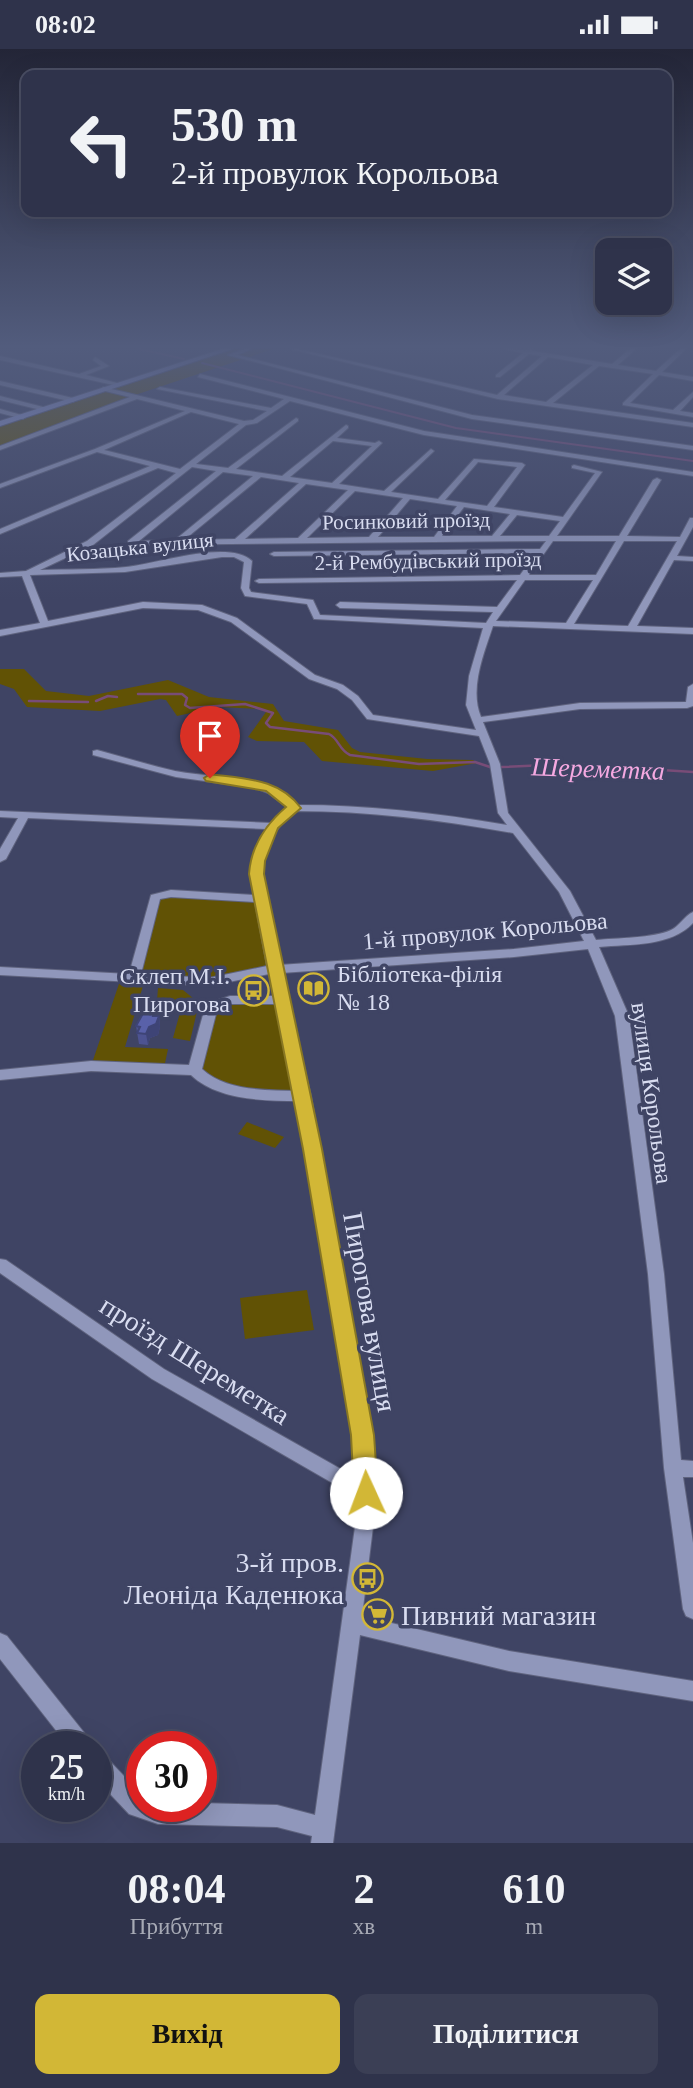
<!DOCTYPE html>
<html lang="uk">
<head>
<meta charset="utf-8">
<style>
	:root { --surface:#2f334b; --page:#3b3f55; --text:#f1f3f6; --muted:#a7aab5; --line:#4a4e63; --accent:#d2b736 }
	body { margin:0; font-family:"Times New Roman",serif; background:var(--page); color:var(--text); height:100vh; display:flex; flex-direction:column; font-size:26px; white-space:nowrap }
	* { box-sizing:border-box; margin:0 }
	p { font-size:23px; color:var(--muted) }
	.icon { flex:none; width:38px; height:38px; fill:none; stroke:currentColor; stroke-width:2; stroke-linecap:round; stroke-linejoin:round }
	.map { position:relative; height:1794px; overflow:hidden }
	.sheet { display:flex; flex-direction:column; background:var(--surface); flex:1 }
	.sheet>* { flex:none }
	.guide { position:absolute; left:21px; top:21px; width:651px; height:147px; border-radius:14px; box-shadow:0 7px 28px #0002,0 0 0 2px var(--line); background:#2f334b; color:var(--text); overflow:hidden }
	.controls { position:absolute; left:595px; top:189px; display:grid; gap:14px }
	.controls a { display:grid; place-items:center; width:77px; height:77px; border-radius:14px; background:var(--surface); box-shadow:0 7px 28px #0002,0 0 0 2px var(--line); font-size:35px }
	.speed { position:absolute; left:21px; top:1682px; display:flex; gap:14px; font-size:35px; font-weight:700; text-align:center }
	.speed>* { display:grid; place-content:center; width:91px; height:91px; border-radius:50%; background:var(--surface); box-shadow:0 7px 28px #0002,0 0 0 2px var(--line); line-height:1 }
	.speed small { font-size:18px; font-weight:400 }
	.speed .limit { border:10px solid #d22; background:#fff; color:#111 }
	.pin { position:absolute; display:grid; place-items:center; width:60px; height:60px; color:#fff; margin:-72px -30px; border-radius:50% 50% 50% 0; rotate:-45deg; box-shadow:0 0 7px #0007 }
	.pin .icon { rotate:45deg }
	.me { position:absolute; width:77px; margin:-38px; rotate:358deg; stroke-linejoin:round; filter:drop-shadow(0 0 5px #0008) }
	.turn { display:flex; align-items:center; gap:24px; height:147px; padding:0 35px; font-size:32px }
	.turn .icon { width:91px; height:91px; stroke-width:2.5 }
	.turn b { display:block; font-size:49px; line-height:60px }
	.eta { display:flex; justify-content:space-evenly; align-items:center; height:119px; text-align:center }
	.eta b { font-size:42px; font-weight:600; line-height:49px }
	.button { display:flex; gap:14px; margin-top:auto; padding:14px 35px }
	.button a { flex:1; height:80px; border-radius:14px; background:var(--accent); color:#111; font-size:28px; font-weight:600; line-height:80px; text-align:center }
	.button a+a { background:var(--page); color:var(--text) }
	.status { display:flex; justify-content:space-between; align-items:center; height:49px; padding:0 35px; background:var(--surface); direction:ltr }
	.status svg { height:19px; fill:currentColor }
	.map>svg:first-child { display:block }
	.green { fill:#615205 }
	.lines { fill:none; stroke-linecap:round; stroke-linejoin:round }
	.stream-far1 { stroke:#784c77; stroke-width:2 }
	.stream { stroke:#784c77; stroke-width:2.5 }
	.minor-casing { stroke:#5f637e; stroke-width:2 }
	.major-casing { stroke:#5f637e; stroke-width:2 }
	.minor { fill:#9097bb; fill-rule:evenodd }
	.major { fill:#949edb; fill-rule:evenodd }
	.wall { fill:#4d5391 }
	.shaded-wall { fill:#3e4476 }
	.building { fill:#5961a9; stroke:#3e4476; stroke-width:2 }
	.route { fill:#d2b736; stroke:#887723; stroke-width:2 }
	.labels { text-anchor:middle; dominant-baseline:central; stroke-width:7; stroke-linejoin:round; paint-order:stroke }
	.far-street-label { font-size:21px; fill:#d8dcf0; stroke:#3f4464 }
	.street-label { font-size:24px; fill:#d8dcf0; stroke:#3f4464 }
	.poi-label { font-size:24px; fill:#d8dcf0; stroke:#3f4464; text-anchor:start }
	.water-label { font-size:26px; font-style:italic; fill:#f5a9e1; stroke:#3f4464 }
	.near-street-label { font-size:28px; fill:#d8dcf0; stroke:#3f4464 }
	.near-poi-label { font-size:28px; fill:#d8dcf0; stroke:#3f4464; text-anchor:end }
</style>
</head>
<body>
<div class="status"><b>08:02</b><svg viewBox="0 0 49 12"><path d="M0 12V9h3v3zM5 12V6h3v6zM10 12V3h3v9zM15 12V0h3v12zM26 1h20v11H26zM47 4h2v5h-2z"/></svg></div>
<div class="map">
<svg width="693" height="1794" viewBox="0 0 693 1794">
	<rect width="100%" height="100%" fill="#3f4464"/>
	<g class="green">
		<polygon points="235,300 273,300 132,347 0,399 0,378"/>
		<polygon points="0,620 24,620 46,642 89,647 168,631 209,648 273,655 284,672 338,681 352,699 360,703 427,710 473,711 477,714 433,722 322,712 304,693 257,692 248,688 266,663 263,660 218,658 177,667 166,651 160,650 100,662 27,658 14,640 0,635"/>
		<polygon points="158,846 259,850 274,920 209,933 145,930 125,998 168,1000 164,1019 91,1017 121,929 133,930"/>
		<polygon points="158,939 183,941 199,954 190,992 173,989 181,960 172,954 157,952"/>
		<polygon points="282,951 304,1047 264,1048 198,1026 213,956"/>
		<polygon points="247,1073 284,1088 275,1099 238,1085"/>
		<polygon points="307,1241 314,1281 245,1290 240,1249"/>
	</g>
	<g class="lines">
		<g class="stream-far1">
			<polyline points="139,300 184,310"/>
			<polyline points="202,314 456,379 693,412"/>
		</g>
		<g class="stream">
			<path d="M138,645H182L187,649L185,656L190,659L245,655L273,664L266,674L270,678L329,685C339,690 339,701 350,706L419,715L475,713L490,718"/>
			<polyline points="29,652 88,653"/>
			<polyline points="96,652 108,647 117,648"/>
			<polyline points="502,718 569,715 693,723"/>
		</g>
		<defs>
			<g id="minor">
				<polygon points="244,300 251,300 237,306 472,366 693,397 693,401 472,370 228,306"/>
				<path d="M290,300H298L497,346L542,307L529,305L500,328H496V326L523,304L504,300L527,301L532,300L533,302L612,315L630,300H636L618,316L656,322L680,300H686L662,323L693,328V332L659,326L630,354L673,361L693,343V348L680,362L693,364V368L623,356V354L653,325L599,317L553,354L693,374V378L498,350ZM548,308L593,316L546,353L504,346Z"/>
				<polygon points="0,307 79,325 101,317 93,311 95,308 109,317 86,326 121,335 118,337 0,311"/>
				<path d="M200,325L424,382L693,423V427L424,386L290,352L257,374L246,376L196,415L228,419L296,369L298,370V372L236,420L282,427L346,376L348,377V379L337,389L375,394L379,392L382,394L339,435L384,442L431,400L434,402L433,403L391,443L438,450L474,410L522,414L525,416L494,458L563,468L595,424L572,419V417L574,416L602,423L557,487H619L653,431L657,429L661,431L627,487L680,488L690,469H693V478L677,507L693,508V512L674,511L637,577L693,579V585L493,577C484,604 469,640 481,668L580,654L686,653L688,638L693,635V657L687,659L580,660L483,673L500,715L508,764L570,842L596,891C616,889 654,889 671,881C680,877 684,867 693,863V874C671,898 630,895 599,898L629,967L664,1225L681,1411L693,1412V1428H683L693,1494V1570L686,1567L683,1560L664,1419L648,1225L615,967L588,900L514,908L281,924L311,1047L373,1405V1439L375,1444L373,1448V1478L362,1567L509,1602L693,1632V1652L509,1622L360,1586L333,1794H311L312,1787L277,1778L158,1775L129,1765L96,1730V1703L104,1706L142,1746V1757H201V1754L277,1756L315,1766L355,1478V1447L152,1330L0,1224V1210L6,1211L164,1320L355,1428V1405L298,1052C264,1052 217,1051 191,1026L91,1022L0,1031V1021L91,1012L189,1016L206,955L230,947H274L269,925L209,937L0,926V918L129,925L151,846L171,841L254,846C249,819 250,804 266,780L28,769L6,810L0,813V800L18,769L0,768V762L271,774L288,759L268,744L255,739L176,728L93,706V702L97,701C123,708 149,716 175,722C218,730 263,724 297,756C368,756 437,764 507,776L498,764L490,715L479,687L367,670L352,651L337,640L309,630L231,573L198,561L143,559L0,587V581L40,574L22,527L0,528V524L26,522L87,492L176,424L158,419L0,485V480L150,417L97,403L0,439V435L95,400L185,362L137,350L0,401V397L130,348L101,341L103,338L244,372L253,371L267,362L157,340L160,338L271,359L284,350L198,328ZM191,363L239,375L180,420L104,401ZM333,392L372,397L332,434L290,428ZM478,413L517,418L487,457L445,451ZM192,418L216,422L128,492V496L546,492L540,500L274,503L270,505L274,507L536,504L520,526L259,530L255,532L259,534L517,531L497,558L340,553L336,556L340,559L493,563L486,574L320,566L313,551L251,543L249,539L252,512C229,490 157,515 126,518C97,521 68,520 40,521L93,496ZM223,423L253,427L175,491L139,492ZM261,428L299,434L235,490L184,491ZM306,435L348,441L298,489L245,490ZM355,442L403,449L369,488L307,489ZM410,450L457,457L434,488H378ZM464,458L510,465L492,487H442ZM517,466L560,472L549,487H500ZM553,492H616L596,526H529ZM624,492H677L628,577L574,575ZM222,508H234L244,513L241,539L245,547L307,555L314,570L483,579L469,627L466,656L476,681L373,666L358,647L343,636L315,626L237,569L202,556L143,553L48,572L30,526L125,523ZM525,531H593L566,574L496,572ZM296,762C369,762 441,771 513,784L559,843L584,892L514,900L279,916L262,825C263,799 275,778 296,762ZM171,848L255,853L267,917L209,929L141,925L160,850ZM231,955H276L296,1042C266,1041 225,1042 202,1020L217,961Z"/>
				<polygon points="0,332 73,349 76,351 73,353 0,336"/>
				<polygon points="0,347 47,359 48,360 45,362 0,351"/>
				<polygon points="0,360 25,367 26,368 23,370 0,364"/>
				<polygon points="0,1584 7,1587 90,1691 93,1698 69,1698 0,1610"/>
			</g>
			<polygon id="major" points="222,300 232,300 0,377 0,372"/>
		</defs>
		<use href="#minor" class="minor-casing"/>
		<use href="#major" class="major-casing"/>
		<use href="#minor" class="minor"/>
		<use href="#major" class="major"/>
	</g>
	<polygon class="wall" points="155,960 156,967 159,967 160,978 158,986 150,989 148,996 139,995 136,977"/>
	<polygon class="shaded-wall" points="155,960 157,970 159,967 160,978 158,986 150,989 148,996 146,985"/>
	<polygon class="building" points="146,959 155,960 153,967 159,967 156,975 149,978 146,985 137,984 140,978 136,977"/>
	<linearGradient id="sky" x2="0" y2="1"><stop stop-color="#232537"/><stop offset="0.54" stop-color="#525c7d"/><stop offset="1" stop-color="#525c7d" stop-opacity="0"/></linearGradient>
	<rect width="693" height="551" fill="url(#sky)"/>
	<path class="route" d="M210,725C245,730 279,729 301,759L278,779L265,812L264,825L322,1100L374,1386L378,1444L374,1452L366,1455L357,1452L354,1444L351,1386L303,1100L249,825C251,797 265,776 286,758L266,742L206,732L204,729Z"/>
	<defs>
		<symbol id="library-ring" viewBox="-11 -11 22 22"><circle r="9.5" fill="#3f4464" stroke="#d2b736" stroke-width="1.5"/><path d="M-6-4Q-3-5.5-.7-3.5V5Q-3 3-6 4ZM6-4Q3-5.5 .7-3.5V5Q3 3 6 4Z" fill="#d2b736"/></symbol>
		<symbol id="bus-ring" viewBox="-11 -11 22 22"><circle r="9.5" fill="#3f4464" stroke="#d2b736" stroke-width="1.5"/><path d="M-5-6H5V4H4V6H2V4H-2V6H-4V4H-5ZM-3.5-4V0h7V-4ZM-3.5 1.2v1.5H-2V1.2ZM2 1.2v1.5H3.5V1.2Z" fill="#d2b736"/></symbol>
		<symbol id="supermarket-ring" viewBox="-11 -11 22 22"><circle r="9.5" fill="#3f4464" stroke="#d2b736" stroke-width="1.5"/><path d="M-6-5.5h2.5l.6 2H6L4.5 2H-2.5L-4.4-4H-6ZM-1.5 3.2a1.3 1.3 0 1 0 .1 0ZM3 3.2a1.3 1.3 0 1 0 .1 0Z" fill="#d2b736"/></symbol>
	</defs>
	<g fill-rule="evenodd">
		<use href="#library-ring" x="296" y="922" width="35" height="35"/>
		<use href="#bus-ring" x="236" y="924" width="35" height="35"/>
		<use href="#bus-ring" x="350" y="1512" width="35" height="35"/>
		<use href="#supermarket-ring" x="360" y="1548" width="35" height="35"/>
	</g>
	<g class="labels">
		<g class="far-street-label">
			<text transform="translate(406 472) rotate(-1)">Росинковий проїзд</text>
			<text transform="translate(140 498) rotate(-6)">Козацька вулиця</text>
			<text transform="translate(428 512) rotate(-1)">2-й Рембудівський проїзд</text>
		</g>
		<g class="street-label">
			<text transform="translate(485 882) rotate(-5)">1-й провулок Корольова</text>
			<text transform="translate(652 1044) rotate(82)">вулиця Корольова</text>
		</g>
		<g class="poi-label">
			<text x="337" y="925">Бібліотека-філія<tspan x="337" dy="28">№ 18</tspan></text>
			<text x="230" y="927" text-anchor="end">Склеп М.І.<tspan x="230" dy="28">Пирогова</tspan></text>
		</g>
		<g class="water-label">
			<text transform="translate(598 720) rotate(2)">Шереметка</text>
		</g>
		<g class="near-street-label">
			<text transform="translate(370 1263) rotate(80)">Пирогова вулиця</text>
			<text transform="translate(195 1311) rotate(32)">проїзд Шереметка</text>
		</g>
		<g class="near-poi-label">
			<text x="344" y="1513">3-й пров.<tspan x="344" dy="32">Леоніда Каденюка</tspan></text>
			<text x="401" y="1566" text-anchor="start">Пивний магазин</text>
		</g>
	</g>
</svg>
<div class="controls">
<a><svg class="icon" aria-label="layers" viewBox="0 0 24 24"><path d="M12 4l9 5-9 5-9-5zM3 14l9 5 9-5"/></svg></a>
</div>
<div class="speed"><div>25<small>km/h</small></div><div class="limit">30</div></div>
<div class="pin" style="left:210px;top:729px;background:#d93025"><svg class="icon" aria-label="arrive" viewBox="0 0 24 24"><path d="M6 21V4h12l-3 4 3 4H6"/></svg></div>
<svg class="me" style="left:366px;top:1444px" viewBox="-20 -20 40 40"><circle r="19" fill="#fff"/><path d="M0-13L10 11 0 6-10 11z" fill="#d2b736"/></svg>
<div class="guide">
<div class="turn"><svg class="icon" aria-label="left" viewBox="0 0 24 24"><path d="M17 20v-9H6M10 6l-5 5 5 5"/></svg><div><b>530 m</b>2-й провулок Корольова</div></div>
</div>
</div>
<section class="sheet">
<div class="eta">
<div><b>08:04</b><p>Прибуття</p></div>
<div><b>2</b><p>хв</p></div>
<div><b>610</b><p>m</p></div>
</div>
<div class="button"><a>Вихід</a><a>Поділитися</a></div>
</section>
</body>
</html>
